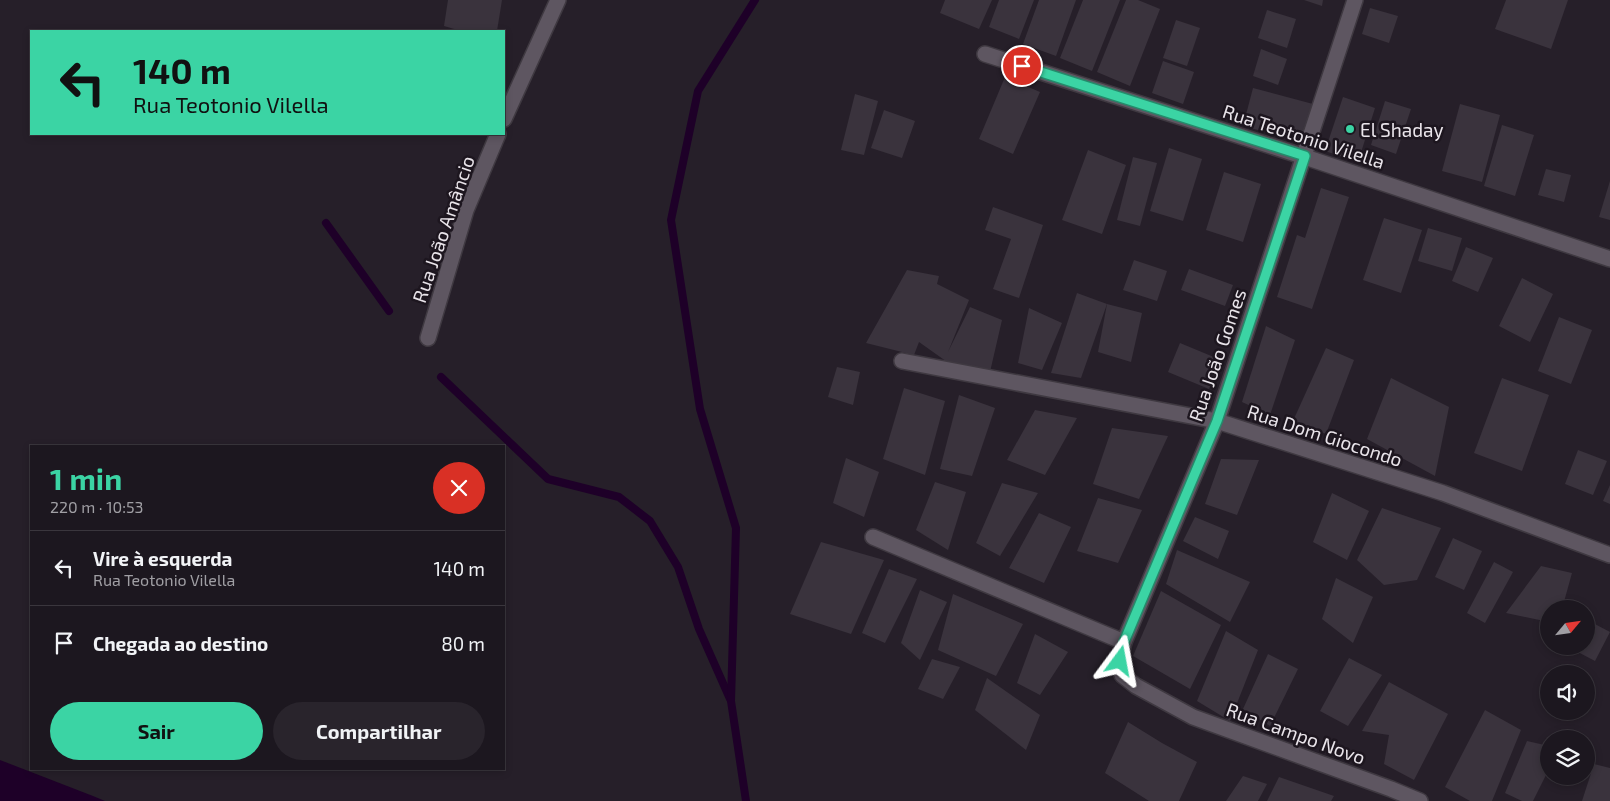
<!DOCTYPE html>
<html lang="pt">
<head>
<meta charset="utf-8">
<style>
	:root { --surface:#1c171f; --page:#29242c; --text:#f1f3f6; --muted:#a09fa4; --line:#3a363d; --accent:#3bd4a4 }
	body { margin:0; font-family:"Exo 2",sans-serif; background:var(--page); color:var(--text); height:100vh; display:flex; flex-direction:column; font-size:19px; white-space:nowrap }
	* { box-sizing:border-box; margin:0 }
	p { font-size:16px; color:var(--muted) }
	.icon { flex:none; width:28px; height:28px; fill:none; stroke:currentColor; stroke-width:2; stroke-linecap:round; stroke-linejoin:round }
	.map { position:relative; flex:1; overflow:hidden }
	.sheet { position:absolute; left:30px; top:445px; width:475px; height:325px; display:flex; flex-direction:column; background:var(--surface); border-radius:0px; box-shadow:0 2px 8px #0003,0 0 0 1px var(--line) }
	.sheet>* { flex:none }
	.top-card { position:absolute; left:30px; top:30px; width:475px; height:105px; border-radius:0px; box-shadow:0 2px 8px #0003,0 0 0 1px var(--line); background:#3bd4a4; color:#111; overflow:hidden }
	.needle { width:32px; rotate:61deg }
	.tools { position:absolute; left:1540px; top:600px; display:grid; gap:10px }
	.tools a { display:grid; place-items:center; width:55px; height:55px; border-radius:50%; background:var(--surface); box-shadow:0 2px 8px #0003,0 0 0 1px var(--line); font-size:25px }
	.pin { position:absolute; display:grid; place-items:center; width:42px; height:42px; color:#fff; margin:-21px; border:2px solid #fff; border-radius:50%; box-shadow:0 1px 5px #0007 }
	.me { position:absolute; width:55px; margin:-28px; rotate:13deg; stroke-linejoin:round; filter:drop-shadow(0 0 4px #0008) }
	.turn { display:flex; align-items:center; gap:18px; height:105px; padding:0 20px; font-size:22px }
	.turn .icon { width:65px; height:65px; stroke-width:2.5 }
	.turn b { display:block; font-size:35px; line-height:42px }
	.round { display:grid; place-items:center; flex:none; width:52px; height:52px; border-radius:26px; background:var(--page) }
	.head { display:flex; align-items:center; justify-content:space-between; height:85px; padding:0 20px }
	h1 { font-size:30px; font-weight:700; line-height:38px; color:var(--accent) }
	.cta { display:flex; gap:10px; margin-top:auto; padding:10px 20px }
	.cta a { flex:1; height:58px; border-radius:30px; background:var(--accent); color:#111; font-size:20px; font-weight:700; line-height:58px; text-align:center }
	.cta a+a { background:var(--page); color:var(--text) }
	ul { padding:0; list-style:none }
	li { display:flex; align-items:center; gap:15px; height:75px; padding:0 20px; border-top:1px solid var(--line) }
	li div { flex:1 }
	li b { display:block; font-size:19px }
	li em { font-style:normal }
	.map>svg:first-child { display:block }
	.water { fill:#1e0028 }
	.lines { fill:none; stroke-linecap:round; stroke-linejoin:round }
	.stream { stroke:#1e0028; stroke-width:8 }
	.building { fill:#3a333d }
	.minor-casing { stroke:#3f3941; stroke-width:18 }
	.minor { stroke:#5e5661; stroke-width:15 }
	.route-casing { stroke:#268a6b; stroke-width:12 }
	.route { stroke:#3bd4a4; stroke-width:9 }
	.poi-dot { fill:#3bd4a4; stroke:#1d161f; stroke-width:2 }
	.labels { text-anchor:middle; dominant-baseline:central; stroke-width:5; stroke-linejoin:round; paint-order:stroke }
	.poi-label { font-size:19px; fill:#e9e4ea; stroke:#1d161f; text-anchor:start }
	.street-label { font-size:19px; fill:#e9e4ea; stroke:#1d161f }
</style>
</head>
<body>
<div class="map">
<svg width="1610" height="801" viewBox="0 0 1610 801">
	<rect width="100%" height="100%" fill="#261f29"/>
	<polygon class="water" points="0,760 93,796 105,801 0,801"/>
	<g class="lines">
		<g class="stream">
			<polyline points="326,223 389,311"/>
			<polyline points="441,377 548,479 619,497 650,521 678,567 699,629 730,699"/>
			<polyline points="746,801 731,701 736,528 700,409 671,220 698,91 755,0"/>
		</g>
	</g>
	<g class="building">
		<polygon points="448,0 502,0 497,31 461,31 444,26"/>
		<polygon points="945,0 992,0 979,29 940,13"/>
		<polygon points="999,0 1034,0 1019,39 989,27"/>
		<polygon points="1039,0 1076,0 1056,56 1023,44"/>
		<polygon points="1083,0 1120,0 1092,71 1060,58"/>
		<polygon points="1126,0 1138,0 1160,9 1130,86 1097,72"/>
		<polygon points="1304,0 1323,0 1322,6"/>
		<polygon points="1506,0 1568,0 1551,49 1495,29"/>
		<polygon points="1370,8 1398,16 1389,43 1362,34"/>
		<polygon points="1267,10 1296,19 1287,48 1258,38"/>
		<polygon points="1176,20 1200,28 1187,66 1163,58"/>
		<polygon points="1261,49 1287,59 1278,85 1253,76"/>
		<polygon points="1163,61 1194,72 1183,104 1152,93"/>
		<polygon points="1005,77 1040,92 1013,154 979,139"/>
		<polygon points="1253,88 1313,104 1302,142 1243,126"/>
		<polygon points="855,94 878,101 864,155 841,150"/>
		<polygon points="1343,97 1375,108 1358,162 1325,151"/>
		<polygon points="1385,101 1411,109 1396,154 1371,145"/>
		<polygon points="1460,104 1500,115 1482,182 1442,171"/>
		<polygon points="884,110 915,121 902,158 871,148"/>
		<polygon points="1502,125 1534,135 1515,196 1484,186"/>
		<polygon points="1169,148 1202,159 1183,221 1150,211"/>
		<polygon points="1088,150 1126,165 1102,234 1062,220"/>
		<polygon points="1133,157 1157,163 1140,226 1117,220"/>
		<polygon points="1546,169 1571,175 1564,202 1538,195"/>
		<polygon points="1224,172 1261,184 1243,242 1206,230"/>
		<polygon points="1610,181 1610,220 1599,217"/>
		<polygon points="1321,188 1349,197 1312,309 1277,297 1297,235 1305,238"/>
		<polygon points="993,207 1043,225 1019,298 993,289 1011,239 985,230"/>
		<polygon points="1384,218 1422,230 1401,293 1363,280"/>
		<polygon points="1428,228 1462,238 1452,271 1418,261"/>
		<polygon points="1466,247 1493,258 1478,292 1452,281"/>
		<polygon points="1134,260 1167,271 1157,301 1123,290"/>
		<polygon points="1189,269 1233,285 1225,306 1181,290"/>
		<polygon points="907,270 939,276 937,284 969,300 948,352 970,307 1002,320 990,372 950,364 919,342 914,355 866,343"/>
		<polygon points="1522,278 1553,294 1530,342 1499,326"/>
		<polygon points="1077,293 1107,304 1081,378 1051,373"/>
		<polygon points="1107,304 1142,313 1131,362 1098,352"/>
		<polygon points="1029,308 1062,323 1042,370 1018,363"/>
		<polygon points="1559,317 1592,330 1571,384 1538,371"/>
		<polygon points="1266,326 1295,340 1270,415 1242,402"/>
		<polygon points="1180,343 1221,360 1209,389 1168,372"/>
		<polygon points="1326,348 1354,360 1326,434 1293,421"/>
		<polygon points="837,367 860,372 853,405 828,397"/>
		<polygon points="1391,378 1449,407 1435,476 1367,439"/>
		<polygon points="1502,378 1549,395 1522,471 1474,453"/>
		<polygon points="904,388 945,401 925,475 883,459"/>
		<polygon points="959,395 995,408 972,476 940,469"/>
		<polygon points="1035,410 1077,418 1045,475 1007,460"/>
		<polygon points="1112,428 1168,436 1139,499 1093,484"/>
		<polygon points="1578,450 1607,461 1593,495 1565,484"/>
		<polygon points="846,458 879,472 864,517 833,503"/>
		<polygon points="1221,459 1259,460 1237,515 1205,504"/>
		<polygon points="935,482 966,492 948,550 916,530"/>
		<polygon points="1002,483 1038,493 1000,556 976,543"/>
		<polygon points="1610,485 1610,504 1603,501"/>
		<polygon points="1332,493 1369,511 1347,560 1313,542"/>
		<polygon points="1098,498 1142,510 1118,563 1077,551"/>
		<polygon points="1382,508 1441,528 1417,580 1384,585 1357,560"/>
		<polygon points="1039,513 1071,527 1044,583 1009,568"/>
		<polygon points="1195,517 1229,531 1218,559 1183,541"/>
		<polygon points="1453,538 1482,551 1464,590 1435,577"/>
		<polygon points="821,542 884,560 851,634 790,614"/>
		<polygon points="1177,550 1250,582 1230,622 1166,584"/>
		<polygon points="1494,562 1513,572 1485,623 1467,613"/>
		<polygon points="1541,566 1572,573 1562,609 1549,609 1549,622 1506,613"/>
		<polygon points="889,569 917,579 885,643 862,633"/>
		<polygon points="1336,578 1373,597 1353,643 1322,619"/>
		<polygon points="920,590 947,602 920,660 901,643"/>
		<polygon points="1161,591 1221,625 1190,689 1133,656"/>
		<polygon points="953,594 1023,624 996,676 938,650"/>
		<polygon points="1591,622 1610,632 1595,661 1576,651 1578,646 1586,646 1586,631"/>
		<polygon points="1226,631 1258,650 1230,721 1197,701"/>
		<polygon points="1035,634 1068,652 1040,695 1017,683"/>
		<polygon points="1268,654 1298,669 1270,726 1243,709"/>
		<polygon points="1349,658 1382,675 1348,726 1320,711"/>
		<polygon points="932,659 960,667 943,699 918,689"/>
		<polygon points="987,678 1040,715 1026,750 975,710"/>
		<polygon points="1389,682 1448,714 1414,780 1384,764 1389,735 1362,731"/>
		<polygon points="1485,710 1521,730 1492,801 1470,801 1445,787"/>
		<polygon points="1128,722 1162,743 1197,762 1179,801 1149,801 1105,773"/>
		<polygon points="1527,741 1549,746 1549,769 1533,801 1522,801 1505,793"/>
		<polygon points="1594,764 1610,768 1610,801 1582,801"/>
		<polygon points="1243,776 1267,784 1258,801 1226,801"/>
		<polygon points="1279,777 1334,796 1331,801 1267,801"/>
	</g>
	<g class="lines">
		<defs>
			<g id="minor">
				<polyline points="1355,0 1217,421 1124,642 1120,661 1122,675 1136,686 1193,717 1391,789 1420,801"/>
				<polyline points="985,54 1305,157 1610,259"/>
				<polyline points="504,119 558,0"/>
				<polyline points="428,338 466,210 498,134"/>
				<polyline points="902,361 1217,421 1443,493 1610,555"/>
				<polyline points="873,537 1124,642"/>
			</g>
		</defs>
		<use href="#minor" class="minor-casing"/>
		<use href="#minor" class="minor"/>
	</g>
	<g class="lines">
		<defs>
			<polyline id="route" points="1022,66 1305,156 1217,421 1124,642 1120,661"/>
		</defs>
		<use href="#route" class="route-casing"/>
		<use href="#route" class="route"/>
	</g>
	<circle class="poi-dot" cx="1350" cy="129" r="5"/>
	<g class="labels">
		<g class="poi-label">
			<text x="1360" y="129">El Shaday</text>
		</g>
		<g class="street-label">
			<text transform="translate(1304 136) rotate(18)">Rua Teotonio Vilella</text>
			<text transform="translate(443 229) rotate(-71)">Rua João Amâncio</text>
			<text transform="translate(1217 355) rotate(-71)">Rua João Gomes</text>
			<text transform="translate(1325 435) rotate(18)">Rua Dom Giocondo</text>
			<text transform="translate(1296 733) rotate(20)">Rua Campo Novo</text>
		</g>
	</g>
</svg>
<div class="tools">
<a><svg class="needle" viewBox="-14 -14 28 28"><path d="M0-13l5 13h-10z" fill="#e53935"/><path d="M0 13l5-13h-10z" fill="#a09fa4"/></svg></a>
<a><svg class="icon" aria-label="sound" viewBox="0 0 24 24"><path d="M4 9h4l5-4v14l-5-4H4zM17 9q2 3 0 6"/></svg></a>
<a><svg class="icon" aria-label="layers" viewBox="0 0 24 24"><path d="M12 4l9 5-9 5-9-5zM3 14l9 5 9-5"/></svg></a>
</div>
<div class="pin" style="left:1022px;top:66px;background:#d93025"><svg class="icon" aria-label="arrive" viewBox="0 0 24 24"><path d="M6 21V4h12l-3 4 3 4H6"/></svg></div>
<svg class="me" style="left:1120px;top:661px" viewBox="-20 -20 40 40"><path d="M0-17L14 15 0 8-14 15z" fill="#3bd4a4" stroke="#fff" stroke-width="4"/></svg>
<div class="top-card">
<div class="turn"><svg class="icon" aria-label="left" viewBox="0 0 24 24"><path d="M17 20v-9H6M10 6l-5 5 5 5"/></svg><div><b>140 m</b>Rua Teotonio Vilella</div></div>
</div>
<section class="sheet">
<div class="head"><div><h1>1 min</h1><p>220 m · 10:53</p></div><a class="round" style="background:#d93025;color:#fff"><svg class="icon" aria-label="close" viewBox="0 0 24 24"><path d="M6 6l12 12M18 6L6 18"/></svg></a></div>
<ul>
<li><svg class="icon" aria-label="left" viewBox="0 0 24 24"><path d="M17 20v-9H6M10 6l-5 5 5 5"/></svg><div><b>Vire à esquerda</b><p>Rua Teotonio Vilella</p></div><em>140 m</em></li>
<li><svg class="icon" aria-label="arrive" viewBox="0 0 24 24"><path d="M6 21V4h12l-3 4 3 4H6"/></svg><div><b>Chegada ao destino</b></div><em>80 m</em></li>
</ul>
<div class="cta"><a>Sair</a><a>Compartilhar</a></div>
</section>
</div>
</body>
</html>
